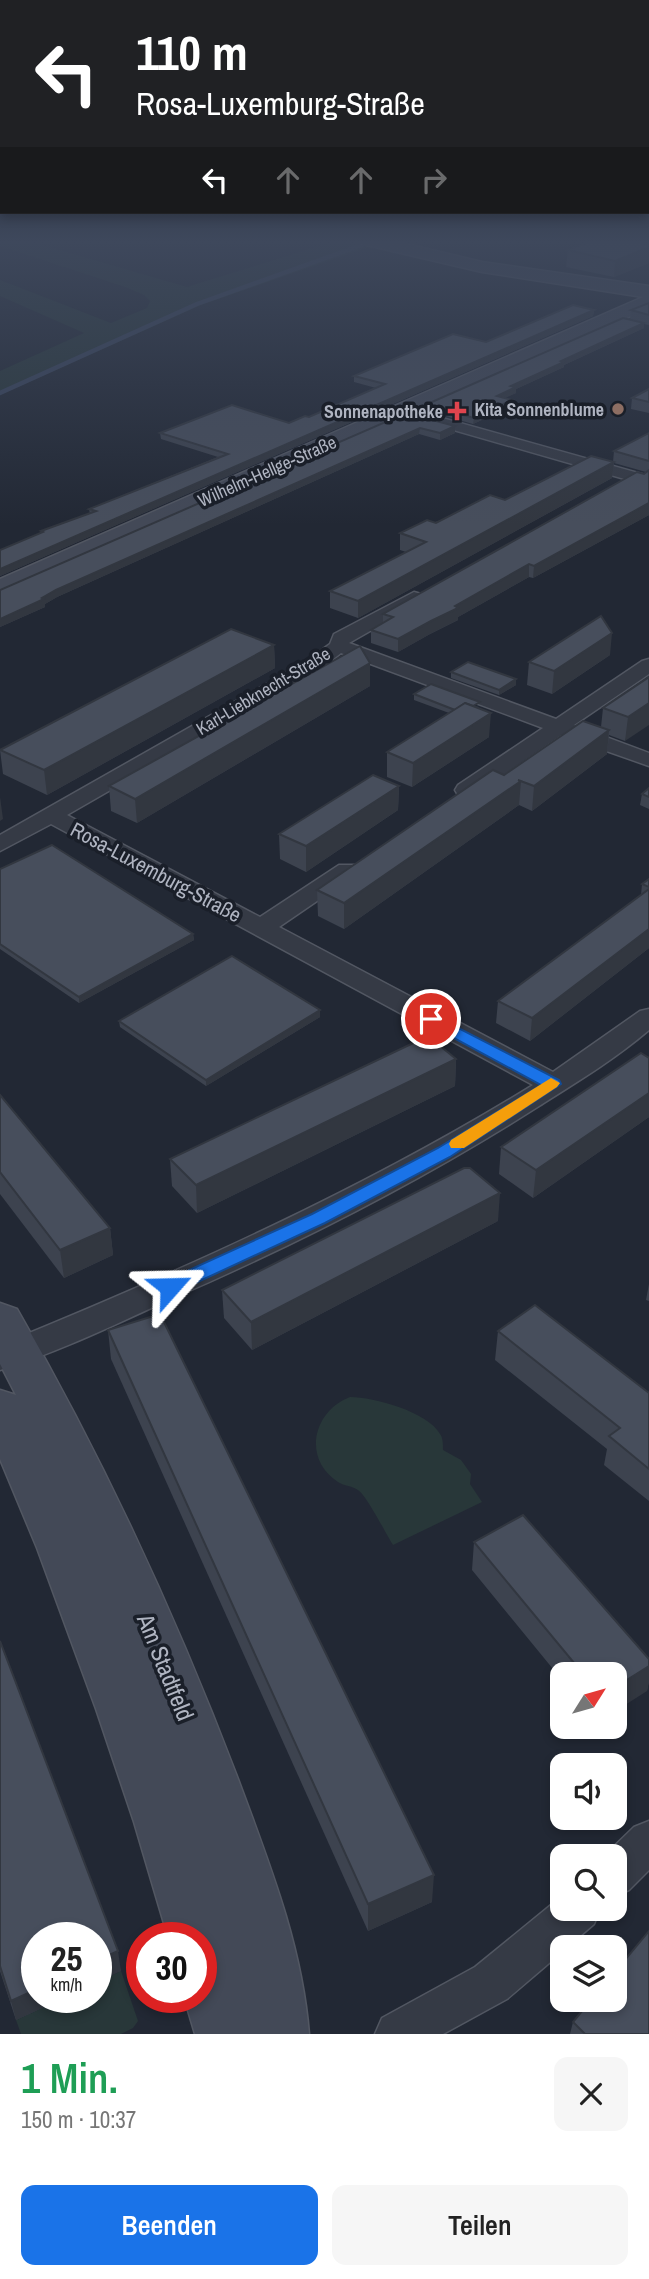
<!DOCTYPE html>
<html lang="de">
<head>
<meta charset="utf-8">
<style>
	:root { --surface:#fff; --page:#f6f6f6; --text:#222; --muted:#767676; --accent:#1a73e8 }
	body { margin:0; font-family:"Archivo Narrow",sans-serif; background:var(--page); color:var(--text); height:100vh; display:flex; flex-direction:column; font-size:26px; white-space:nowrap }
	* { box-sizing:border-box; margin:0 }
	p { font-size:23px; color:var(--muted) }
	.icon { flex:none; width:38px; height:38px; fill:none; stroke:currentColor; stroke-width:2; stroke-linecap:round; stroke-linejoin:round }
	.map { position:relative; height:2034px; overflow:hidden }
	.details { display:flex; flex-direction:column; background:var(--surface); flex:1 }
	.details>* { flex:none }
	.guide { position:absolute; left:0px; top:0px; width:649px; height:214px; box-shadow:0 4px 10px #0003; background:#202124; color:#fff; overflow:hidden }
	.needle { width:46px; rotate:53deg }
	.tools { position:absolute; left:550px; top:1662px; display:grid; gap:14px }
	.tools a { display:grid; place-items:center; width:77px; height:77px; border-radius:14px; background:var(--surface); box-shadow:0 4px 10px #0003; font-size:35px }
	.speed { position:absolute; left:21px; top:1922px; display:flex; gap:14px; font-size:35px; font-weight:700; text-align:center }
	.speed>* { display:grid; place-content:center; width:91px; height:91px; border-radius:50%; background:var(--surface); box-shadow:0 4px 10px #0003; line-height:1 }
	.speed small { font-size:18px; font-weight:400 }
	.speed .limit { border:10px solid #d22; background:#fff; color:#111 }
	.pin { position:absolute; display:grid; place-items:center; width:60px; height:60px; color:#fff; margin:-30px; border:4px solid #fff; border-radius:50%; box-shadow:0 2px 7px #0007 }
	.me { position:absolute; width:77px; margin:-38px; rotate:65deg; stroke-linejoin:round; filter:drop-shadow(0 0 5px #0008) }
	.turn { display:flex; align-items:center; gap:24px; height:147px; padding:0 21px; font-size:32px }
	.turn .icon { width:91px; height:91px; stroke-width:2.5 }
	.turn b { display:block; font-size:49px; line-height:60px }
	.lanes { display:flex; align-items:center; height:66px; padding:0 21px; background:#0003; justify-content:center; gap:35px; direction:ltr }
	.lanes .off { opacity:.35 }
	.round { display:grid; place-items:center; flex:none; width:74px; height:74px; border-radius:14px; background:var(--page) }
	.summary { display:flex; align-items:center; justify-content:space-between; height:119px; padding:0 21px }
	h1 { font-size:42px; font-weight:600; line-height:52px; color:#1e9e55 }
	.button { display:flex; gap:14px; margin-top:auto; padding:14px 21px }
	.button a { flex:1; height:80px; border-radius:14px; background:var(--accent); color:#fff; font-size:28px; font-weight:600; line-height:80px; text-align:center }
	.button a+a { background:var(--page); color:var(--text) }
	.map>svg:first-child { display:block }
	.green { fill:#283739 }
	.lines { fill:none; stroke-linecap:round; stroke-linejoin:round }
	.stream { stroke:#39445c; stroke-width:4.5 }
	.street-casing { stroke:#525762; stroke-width:3 }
	.secondary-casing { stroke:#525762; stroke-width:3 }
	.street { fill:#353a45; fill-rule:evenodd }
	.secondary { fill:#434957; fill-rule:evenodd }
	.wall { fill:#3d434f }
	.shaded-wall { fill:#323740 }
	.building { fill:#474e5c; stroke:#323740; stroke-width:2 }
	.route { fill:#1a73e8; stroke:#114b97; stroke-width:2 }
	.slow { fill:#f59e0b }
	.education-dot { fill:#8d6e63; stroke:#1a1f29; stroke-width:2.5 }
	.health-dot { fill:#e0444e; stroke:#1a1f29; stroke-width:2.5 }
	.labels { text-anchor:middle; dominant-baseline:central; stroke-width:7; stroke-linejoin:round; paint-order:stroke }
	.far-poi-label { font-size:18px; font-weight:bold; fill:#afb4c1; stroke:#1a1f29; text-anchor:end }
	.far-street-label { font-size:18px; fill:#afb4c1; stroke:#1a1f29 }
	.street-label { font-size:21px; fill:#afb4c1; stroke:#1a1f29 }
	.near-street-label { font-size:24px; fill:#afb4c1; stroke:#1a1f29 }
</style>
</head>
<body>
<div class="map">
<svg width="649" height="2034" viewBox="0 0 649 2034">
	<rect width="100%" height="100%" fill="#222834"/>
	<g class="green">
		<polygon points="0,240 25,240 187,287 338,240 372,246 201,305 0,395 0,371 84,333 0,296 0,280 111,323 147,308 150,301 144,295 125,287 0,246"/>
		<path d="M350,1397C374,1397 428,1412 440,1434C443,1438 443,1444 443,1450L461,1460L471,1474L470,1484L482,1502L393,1545C386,1534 367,1496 358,1490C353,1486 344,1486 338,1482C302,1459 313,1411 350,1397Z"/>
		<polygon points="121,1971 138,2021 133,2028 121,2034 21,2034 16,2020 66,1997 96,1997 96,1983"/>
	</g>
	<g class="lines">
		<polyline class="stream" points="0,393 197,304 373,241"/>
		<defs>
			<g id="street">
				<polygon points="403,407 649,476 649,486 398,414 396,411 398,408"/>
				<path d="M414,592L421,594L423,598L421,602L349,643L556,719L642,661L649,659V674L574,725L649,753V766L561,735L474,795H458L455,790L458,785L543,728L341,653L319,670L67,815L260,917L339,865H355L359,870L355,875L279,927L553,1072L640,1011L649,1009V1030C615,1059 577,1082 539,1106C426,1178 305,1240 182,1294C122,1321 62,1351 0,1370V1345C184,1270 364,1189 533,1085L51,824L0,851V835L305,662L330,644L334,634Z"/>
				<polygon points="649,1821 649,1870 629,1890 614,1896 614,1857 603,1857 634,1827"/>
				<polygon points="562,1896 562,1909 600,1909 594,1924 566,1948 562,1948 562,1952 507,1999 443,2034 375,2034 382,2018 475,1967"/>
			</g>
			<g id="secondary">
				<polygon points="359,240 390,240 482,262 649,286 649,308 0,597 0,579 643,297 482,272 362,244"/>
				<path d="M0,1303L17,1309C104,1460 176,1616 238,1779C269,1863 302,1945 309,2034H195L184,1997H201V1937H168L134,1822L96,1709L37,1548L0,1459V1390L16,1395L0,1364Z"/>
			</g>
		</defs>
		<use href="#street" class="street-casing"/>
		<use href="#secondary" class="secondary-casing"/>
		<use href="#street" class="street"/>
		<use href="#secondary" class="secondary"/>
	</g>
	<g class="wall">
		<polygon points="649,245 649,263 614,277 566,267 568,250"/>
		<polygon points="649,303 649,325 644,324 644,328 564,365 564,367 516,389 516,393 504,398 512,406 473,424 425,410 425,405 630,320 631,310"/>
		<polygon points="594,310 593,316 0,576 0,550 41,533 41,531 90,514 89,509 218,457 161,439 160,433 289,423 309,417 376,388 354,382 354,376 486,342"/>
		<polygon points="649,389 649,413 631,409 632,398"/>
		<polygon points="406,413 455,426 455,433 440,440 419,434 57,597 45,604 45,607 0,627 0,590"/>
		<polygon points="649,433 649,515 533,578 529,577 458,617 458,620 430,634 398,652 371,643 371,630 383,623 383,614 646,472 614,463 612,478 358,618 330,608 330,591 406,552 400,550 400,533 505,500 613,462 614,451"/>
		<polygon points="274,645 275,668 47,795 3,774 0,750"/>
		<polygon points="610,655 552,694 527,685 529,662"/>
		<polygon points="370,663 370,686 137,823 111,811 109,786"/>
		<polygon points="451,672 516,679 516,685 499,695 451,678"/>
		<polygon points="649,677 625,741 609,735 607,754 532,811 519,805 344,929 318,916 317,890 504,775 601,727 603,708"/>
		<polygon points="414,694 479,707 478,708 489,737 412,787 387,777 387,752 449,713 414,700"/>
		<polygon points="399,786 398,810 306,872 280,859 279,834"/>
		<polygon points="649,788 649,809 640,805 642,794"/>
		<polygon points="0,869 193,934 194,940 79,1003 0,949"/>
		<polygon points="649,879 649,948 530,1041 496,1023 498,1001 641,895 642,884"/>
		<polygon points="320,1010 320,1017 206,1086 120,1027 119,1021"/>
		<polygon points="649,1058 649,1117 533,1198 499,1174 501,1147"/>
		<polygon points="456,1059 455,1086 197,1213 172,1186 170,1159"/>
		<polygon points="0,1095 110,1228 113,1255 64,1278 0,1194"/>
		<polygon points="498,1221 252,1350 224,1318 222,1290"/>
		<polygon points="649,1284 649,1301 646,1300"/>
		<polygon points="108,1330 432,1902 368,1931 111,1359"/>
		<polygon points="498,1331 649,1393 649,1501 604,1465 607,1449 495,1360"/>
		<polygon points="474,1542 649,1659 649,1681 647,1691 614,1675 562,1675 562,1680 472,1570"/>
		<polygon points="0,1641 121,1971 37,1997 66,1997 16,2020 0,1971"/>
		<polygon points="573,2022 649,2034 570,2034"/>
	</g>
	<g class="shaded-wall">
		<polygon points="649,247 649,263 614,277 615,261"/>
		<polygon points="594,310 593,316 0,576 0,569"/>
		<polygon points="644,323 644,328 564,365 564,367 516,389 516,393 497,402 497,396 511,386 561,361"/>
		<polygon points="512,400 512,406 473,424 474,418"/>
		<polygon points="455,426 455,433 440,440 440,433"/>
		<polygon points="420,428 419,434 57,597 45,604 45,607 0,627 0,619 56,590"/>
		<polygon points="614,462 612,478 358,618 358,601"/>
		<polygon points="649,503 649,515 533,578 534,566"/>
		<polygon points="529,564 529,577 458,617 458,620 430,634 398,652 398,639"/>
		<polygon points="612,633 610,655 552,694 554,671"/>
		<polygon points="274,645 275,668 47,795 44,770"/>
		<polygon points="370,663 370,686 137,823 135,799"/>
		<polygon points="516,679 516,685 499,695 499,690"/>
		<polygon points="649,703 649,725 625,741 628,717"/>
		<polygon points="491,713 489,737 412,787 413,763"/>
		<polygon points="609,730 607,754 532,811 534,786"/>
		<polygon points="521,781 519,805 344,929 344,903"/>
		<polygon points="399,786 398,810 306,872 306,846"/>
		<polygon points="0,797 3,819 0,821"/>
		<polygon points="649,929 649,948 530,1041 532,1018"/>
		<polygon points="193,934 194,940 79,1003 79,997"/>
		<polygon points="320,1010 320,1017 206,1086 206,1080"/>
		<polygon points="456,1059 455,1086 197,1213 196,1185"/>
		<polygon points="649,1093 649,1117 533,1198 536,1170"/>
		<polygon points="500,1193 498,1221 252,1350 251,1322"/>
		<polygon points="110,1228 113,1255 64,1278 60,1250"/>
		<polygon points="649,1666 649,1681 647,1691 614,1712 614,1688"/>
		<polygon points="434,1875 432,1902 368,1931 368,1904"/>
		<polygon points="118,1951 121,1971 96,1983 96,1961"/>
		<polygon points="37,1989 37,1997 66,1997 16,2020 11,2001"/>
	</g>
	<g class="building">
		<polygon points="594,240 626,240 649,245 649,247 615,261 568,250"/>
		<polygon points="649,303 649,315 631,310"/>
		<polygon points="573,305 594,310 0,569 0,550 43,532 41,531 96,511 89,509 228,454 160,433 232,405 289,423 305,416 309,417 385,384 354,376 453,334 486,342"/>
		<polygon points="623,318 644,323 561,361 564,362 511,386 516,387 497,396 512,400 474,418 425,405"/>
		<polygon points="649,389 649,402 632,398"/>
		<polygon points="406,413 455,426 440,433 420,428 56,590 42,598 44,599 0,619 0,590"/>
		<polygon points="649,433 649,461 614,451"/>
		<polygon points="591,456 614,462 358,601 330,591 426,542 400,533 427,520 436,523 490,495 505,500"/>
		<polygon points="649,470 649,503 534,566 529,564 455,606 458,608 431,621 398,639 371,630 393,617 383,614 637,472 644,474"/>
		<polygon points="601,616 612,633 554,671 529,662"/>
		<polygon points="231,629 274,645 44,770 0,750"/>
		<polygon points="360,646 370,663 135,799 109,786"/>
		<polygon points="468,662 516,679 499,690 451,672"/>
		<polygon points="649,677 649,703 628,717 603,708"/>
		<polygon points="431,684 480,702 473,706 465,703 455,710 414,694"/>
		<polygon points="465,703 491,713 413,763 387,752"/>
		<polygon points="583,721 609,730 534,786 518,780 521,781 344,903 317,890 493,770 504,775"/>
		<polygon points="373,775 399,786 306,846 279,834"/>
		<polygon points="649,788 649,797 642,794"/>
		<polygon points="52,845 193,934 79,997 0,944 0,869"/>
		<polygon points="649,879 649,887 642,884"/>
		<polygon points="649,889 649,929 532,1018 498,1001"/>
		<polygon points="232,956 320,1010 206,1080 119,1021"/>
		<polygon points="428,1036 456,1059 196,1185 170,1159"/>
		<polygon points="641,1053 649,1058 649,1093 536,1170 501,1147"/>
		<polygon points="0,1095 110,1228 60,1250 0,1172"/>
		<polygon points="464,1168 470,1168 500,1193 251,1322 222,1290"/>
		<polygon points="535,1305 649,1393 649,1469 609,1436 620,1428 498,1331"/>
		<polygon points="160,1314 434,1875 368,1904 108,1330"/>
		<polygon points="523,1515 649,1659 649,1666 614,1688 614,1675 584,1675 474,1542"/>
		<polygon points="0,1641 118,1951 96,1961 96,1937 37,1937 37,1989 11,2001 0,1966"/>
		<polygon points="649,1931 649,2034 585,2034 573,2022 591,2000 614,2000 614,1973"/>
	</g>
	<linearGradient id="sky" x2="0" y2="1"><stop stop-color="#13161d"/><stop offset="0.46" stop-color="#3e485c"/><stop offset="1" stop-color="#3e485c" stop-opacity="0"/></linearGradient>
	<rect width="649" height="525" fill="url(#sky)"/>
	<polygon class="route" points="431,1014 559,1080 561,1084 450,1157 325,1223 176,1292 163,1292 160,1287 163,1282 312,1214 438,1148 541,1085 426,1023 423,1019 426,1016"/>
	<polygon class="slow" points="551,1078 560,1083 557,1087 464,1148 451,1148 449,1144 451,1140"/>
	<circle class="education-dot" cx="618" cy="409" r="7"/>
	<path class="health-dot" d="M453.5 400.5h7v7h7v7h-7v7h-7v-7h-7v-7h7z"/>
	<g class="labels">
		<g class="far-poi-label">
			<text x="604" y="409">Kita Sonnenblume</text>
			<text x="443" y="411">Sonnenapotheke</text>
		</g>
		<g class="far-street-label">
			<text transform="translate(267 471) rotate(-24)">Wilhelm-Hellge-Straße</text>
			<text transform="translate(263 691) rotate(-31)">Karl-Liebknecht-Straße</text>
		</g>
		<g class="street-label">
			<text transform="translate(156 872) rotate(28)">Rosa-Luxemburg-Straße</text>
		</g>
		<g class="near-street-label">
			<text transform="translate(166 1667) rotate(68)">Am Stadtfeld</text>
		</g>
	</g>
</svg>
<div class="tools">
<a><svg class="needle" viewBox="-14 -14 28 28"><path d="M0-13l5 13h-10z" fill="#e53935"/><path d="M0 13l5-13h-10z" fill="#767676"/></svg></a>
<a><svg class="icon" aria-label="sound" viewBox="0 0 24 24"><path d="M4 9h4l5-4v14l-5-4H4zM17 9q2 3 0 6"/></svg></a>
<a><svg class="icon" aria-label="search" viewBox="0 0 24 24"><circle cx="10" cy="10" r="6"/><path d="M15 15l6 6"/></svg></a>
<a><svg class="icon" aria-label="layers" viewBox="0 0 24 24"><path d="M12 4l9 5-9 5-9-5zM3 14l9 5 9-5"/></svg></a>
</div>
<div class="speed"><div>25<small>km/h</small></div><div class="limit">30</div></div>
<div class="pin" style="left:431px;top:1019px;background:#d93025"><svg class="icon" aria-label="arrive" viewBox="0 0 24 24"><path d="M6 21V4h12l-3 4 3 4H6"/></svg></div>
<svg class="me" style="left:170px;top:1287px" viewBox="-20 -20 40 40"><path d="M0-17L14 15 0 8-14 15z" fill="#1a73e8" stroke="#fff" stroke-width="4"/></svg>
<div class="guide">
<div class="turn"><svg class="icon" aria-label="left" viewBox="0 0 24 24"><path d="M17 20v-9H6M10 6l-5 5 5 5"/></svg><div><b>110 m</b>Rosa-Luxemburg-Straße</div></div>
<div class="lanes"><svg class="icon" aria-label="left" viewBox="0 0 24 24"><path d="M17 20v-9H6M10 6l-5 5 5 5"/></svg><svg class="icon off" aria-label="ahead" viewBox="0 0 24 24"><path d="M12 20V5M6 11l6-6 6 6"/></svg><svg class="icon off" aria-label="ahead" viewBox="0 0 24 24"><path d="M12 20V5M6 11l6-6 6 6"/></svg><svg class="icon off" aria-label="right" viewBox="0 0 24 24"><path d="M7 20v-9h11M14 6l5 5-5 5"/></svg></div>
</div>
</div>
<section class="details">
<div class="summary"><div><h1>1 Min.</h1><p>150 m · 10:37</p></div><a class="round"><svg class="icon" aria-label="close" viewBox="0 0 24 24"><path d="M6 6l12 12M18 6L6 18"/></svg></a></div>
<div class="button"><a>Beenden</a><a>Teilen</a></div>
</section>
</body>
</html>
